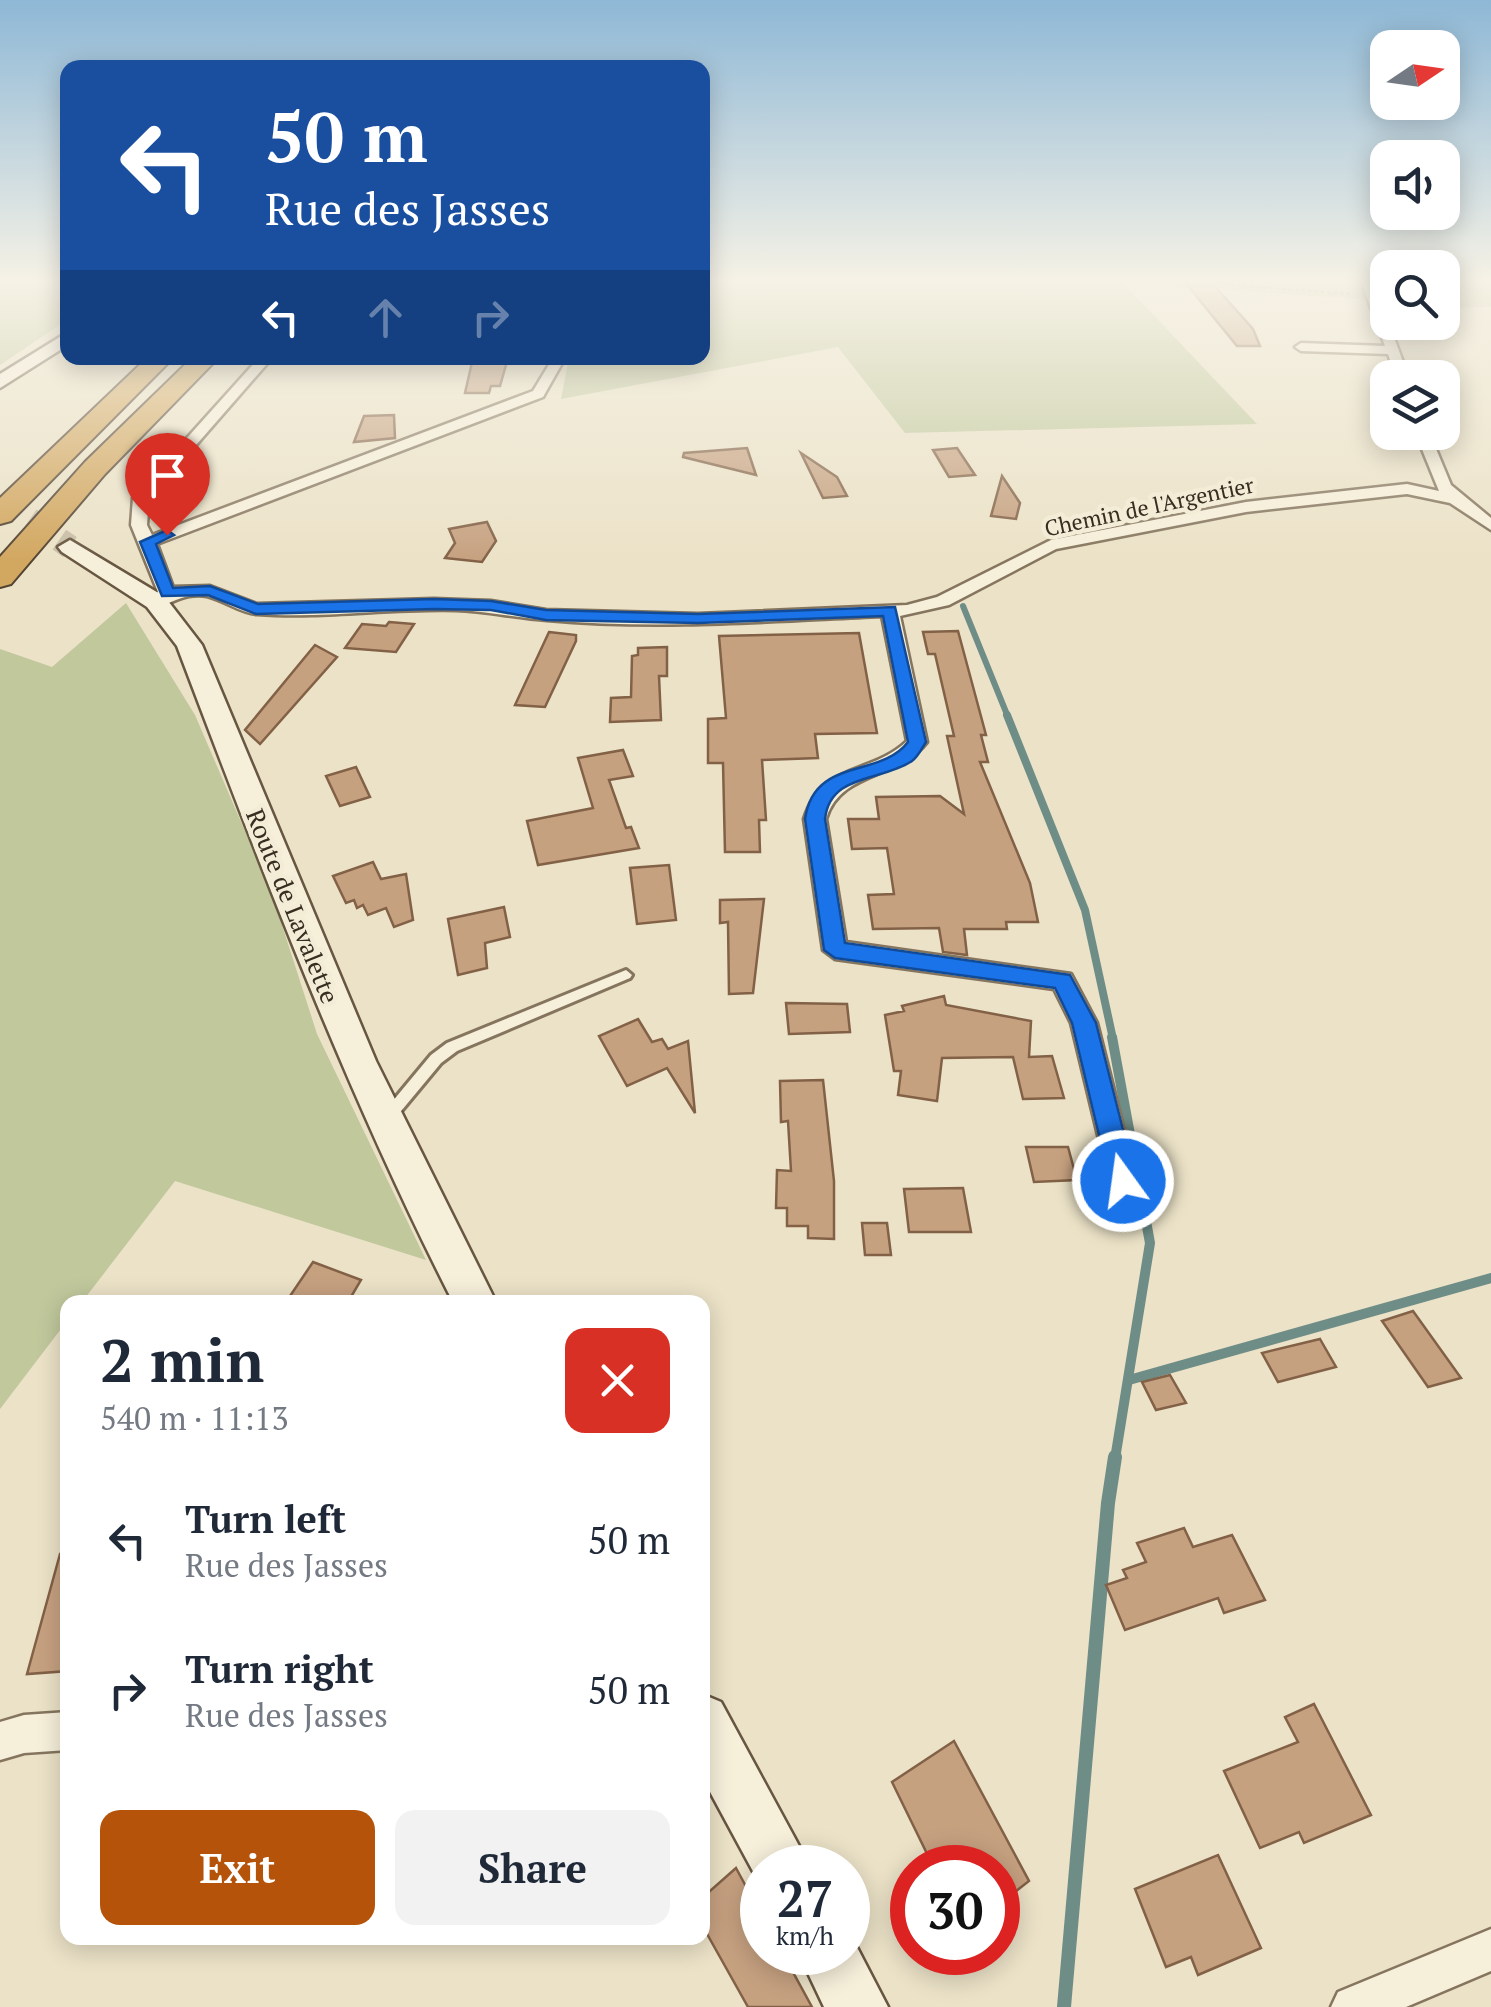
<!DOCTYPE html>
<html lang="en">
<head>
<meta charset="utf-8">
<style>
	:root { --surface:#fff; --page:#f2f2f3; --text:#1f2937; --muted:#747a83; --accent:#b45309 }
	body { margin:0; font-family:"PT Serif",serif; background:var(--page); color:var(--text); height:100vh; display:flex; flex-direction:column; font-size:38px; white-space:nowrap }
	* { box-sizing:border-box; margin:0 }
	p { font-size:32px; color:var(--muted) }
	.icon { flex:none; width:55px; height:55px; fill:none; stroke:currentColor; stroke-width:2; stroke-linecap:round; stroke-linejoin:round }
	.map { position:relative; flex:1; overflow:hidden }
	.panel { position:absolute; left:60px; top:1295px; width:650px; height:650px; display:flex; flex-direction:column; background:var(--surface); border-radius:20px; box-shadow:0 5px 25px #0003 }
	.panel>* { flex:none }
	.guide { position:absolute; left:60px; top:60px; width:650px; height:305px; border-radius:20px; box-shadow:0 5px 25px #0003; background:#1a4fa0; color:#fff; overflow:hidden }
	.needle { width:65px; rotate:77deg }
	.controls { position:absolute; left:1370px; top:30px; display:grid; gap:20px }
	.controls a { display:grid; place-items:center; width:90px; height:90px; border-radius:20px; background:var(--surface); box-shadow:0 5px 25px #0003; font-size:50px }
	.speed { position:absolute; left:740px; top:1845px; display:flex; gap:20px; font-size:50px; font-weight:700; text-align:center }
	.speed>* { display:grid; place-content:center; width:130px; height:130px; border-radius:50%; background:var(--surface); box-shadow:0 5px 25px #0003; line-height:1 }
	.speed small { font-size:25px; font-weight:400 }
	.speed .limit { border:15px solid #d22; background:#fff; color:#111 }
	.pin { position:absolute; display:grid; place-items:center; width:85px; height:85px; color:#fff; margin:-102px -42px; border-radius:50% 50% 50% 0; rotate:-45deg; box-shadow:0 0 10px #0007 }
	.pin .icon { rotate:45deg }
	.me { position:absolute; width:110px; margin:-55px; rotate:346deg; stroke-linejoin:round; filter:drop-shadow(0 0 8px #0008) }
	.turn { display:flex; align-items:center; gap:35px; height:210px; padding:0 40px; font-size:45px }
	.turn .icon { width:130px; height:130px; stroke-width:2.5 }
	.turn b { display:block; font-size:70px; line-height:85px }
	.lanes { display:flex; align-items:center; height:95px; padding:0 40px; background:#0003; justify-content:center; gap:50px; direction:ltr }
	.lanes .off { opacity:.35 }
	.round { display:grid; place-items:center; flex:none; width:105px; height:105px; border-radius:20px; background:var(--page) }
	.overview { display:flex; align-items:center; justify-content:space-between; height:170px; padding:0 40px }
	h1 { font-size:60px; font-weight:600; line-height:75px }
	.action { display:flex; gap:20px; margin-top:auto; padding:20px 40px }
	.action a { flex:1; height:115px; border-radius:20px; background:var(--accent); color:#fff; font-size:40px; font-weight:600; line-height:115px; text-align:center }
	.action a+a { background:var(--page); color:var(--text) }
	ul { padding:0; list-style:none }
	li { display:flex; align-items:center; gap:30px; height:150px; padding:0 40px }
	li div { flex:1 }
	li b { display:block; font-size:38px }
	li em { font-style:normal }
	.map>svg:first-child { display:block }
	.green { fill:#c0c89c }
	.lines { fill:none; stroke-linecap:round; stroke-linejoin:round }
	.stream-far3 { stroke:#6f8d87; stroke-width:6 }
	.stream-far2 { stroke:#6f8d87; stroke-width:8 }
	.stream-far1 { stroke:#6f8d87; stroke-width:10 }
	.stream { stroke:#6f8d87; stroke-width:14 }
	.building { fill:#c6a180; stroke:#826146; stroke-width:2.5 }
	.secondary-tunnel { stroke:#c7bea6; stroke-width:24; stroke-dasharray:24 12; stroke-linecap:butt }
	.service-casing { stroke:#85755e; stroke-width:6 }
	.minor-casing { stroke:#85755e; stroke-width:5 }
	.secondary-casing { stroke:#675641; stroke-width:5 }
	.motorway-casing { stroke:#534332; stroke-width:4 }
	.path { stroke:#85755e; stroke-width:2.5; stroke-dasharray:4 2.5; stroke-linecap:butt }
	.service { fill:#f6efda; fill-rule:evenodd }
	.minor { fill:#f6efda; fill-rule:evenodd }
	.secondary { fill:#f6efda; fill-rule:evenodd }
	.motorway { fill:#d2a760; fill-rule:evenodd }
	.route { fill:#1a73e8; stroke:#114b97; stroke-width:2.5 }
	.labels { text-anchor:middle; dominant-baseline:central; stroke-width:9; stroke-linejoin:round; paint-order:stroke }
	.far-street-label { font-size:22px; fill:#372d20; stroke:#f3ecd6 }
	.street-label { font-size:25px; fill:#372d20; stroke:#f3ecd6 }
</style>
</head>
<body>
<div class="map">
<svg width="1491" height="2007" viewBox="0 0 1491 2007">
	<rect width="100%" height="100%" fill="#ebe2c7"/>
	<g class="green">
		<polygon points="0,281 68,281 67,314 64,322 0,365"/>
		<polygon points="703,281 1387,281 1387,310 1371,300 1123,283 1257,424 905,433 838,347 561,399 569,358 702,358"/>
		<polygon points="1442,281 1491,281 1491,307 1443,308"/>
		<polygon points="126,603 195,715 272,894 317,1034 426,1260 175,1181 82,1302 68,1302 67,1321 0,1409 0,649 52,667"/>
	</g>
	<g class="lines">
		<polyline class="stream-far3" points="963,606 1008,717"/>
		<polyline class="stream-far2" points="1007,715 1085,910 1113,1039"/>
		<g class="stream-far1">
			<polyline points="1112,1037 1150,1243 1115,1459"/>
			<polyline points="1129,1380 1491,1278"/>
		</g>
		<polyline class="stream" points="1064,2007 1108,1503 1115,1457"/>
	</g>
	<g class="building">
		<polygon points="1184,281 1210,281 1253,329 1260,346 1237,346"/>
		<polygon points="473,358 508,358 500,386 491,386 489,393 465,393"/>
		<polygon points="394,415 395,438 354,442 364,416"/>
		<polygon points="747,448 756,475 683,457 684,453"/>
		<polygon points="957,448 975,475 949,477 933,450"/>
		<polygon points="801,453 837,477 847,496 823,498"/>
		<polygon points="1002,476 1020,503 1016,519 991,516"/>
		<polygon points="487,522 496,541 482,562 445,558 455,543 449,529"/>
		<polygon points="389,622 414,624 396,652 345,648 362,624 386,626"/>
		<polygon points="958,631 986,735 981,735 988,762 980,762 1030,883 1038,922 1006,922 1007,929 964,929 967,955 943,952 939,928 873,929 868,895 894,894 887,848 852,849 848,819 879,819 876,797 940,796 964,814 947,736 954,736 935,654 928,654 923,632"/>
		<polygon points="549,632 576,635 576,641 545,707 515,705"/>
		<polygon points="859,633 877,733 815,734 818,758 762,760 766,820 759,820 760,852 725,852 723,763 708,763 708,719 726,718 719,636"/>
		<polygon points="315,645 337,657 260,744 245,730"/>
		<polygon points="667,647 667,676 659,676 661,720 610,722 611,698 631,697 632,656 638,655 638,648"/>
		<polygon points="623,750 633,776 609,780 626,828 631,827 639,848 538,865 527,821 593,808 578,758"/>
		<polygon points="356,767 370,797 340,806 326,776"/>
		<polygon points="373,862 381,879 406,874 413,920 394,927 386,908 368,915 363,905 357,908 354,900 346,903 333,876"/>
		<polygon points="669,865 676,920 637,924 630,868"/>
		<polygon points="764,899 753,993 729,994 728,922 720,923 720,900"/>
		<polygon points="504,907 510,937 485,943 487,968 458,975 448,919"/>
		<polygon points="944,996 946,1005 1031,1021 1029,1057 1052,1056 1064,1098 1023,1099 1013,1057 942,1058 937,1101 898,1095 901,1071 894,1071 885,1015 904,1011 902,1006"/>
		<polygon points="786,1003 847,1004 850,1032 789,1034"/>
		<polygon points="638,1019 652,1042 662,1039 668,1049 688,1041 695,1113 667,1068 627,1086 599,1036"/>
		<polygon points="823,1080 834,1181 834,1239 808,1238 808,1226 787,1226 787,1208 776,1208 777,1170 791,1171 788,1121 781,1122 780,1081"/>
		<polygon points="1026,1147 1068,1147 1077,1180 1034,1182"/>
		<polygon points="963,1188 971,1232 909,1232 904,1189"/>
		<polygon points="862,1223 887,1223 891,1255 865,1255"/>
		<polygon points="313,1262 361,1280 348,1302 286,1302"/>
		<polygon points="1413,1311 1461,1378 1428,1387 1382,1321"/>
		<polygon points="1320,1339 1336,1367 1278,1382 1262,1353"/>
		<polygon points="1170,1375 1186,1403 1156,1410 1142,1382"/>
		<polygon points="1184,1528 1193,1547 1232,1535 1265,1600 1224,1613 1218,1598 1125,1630 1106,1585 1127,1578 1123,1570 1146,1562 1137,1543"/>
		<polygon points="60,1554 68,1555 68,1671 27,1674"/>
		<polygon points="1314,1704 1371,1815 1304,1843 1299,1832 1260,1848 1224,1771 1298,1742 1285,1717"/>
		<polygon points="954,1741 1029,1881 998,1905 998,1868 934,1868 892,1782"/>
		<polygon points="1218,1855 1261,1948 1198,1975 1191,1957 1166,1967 1135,1889"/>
		<polygon points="736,1868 762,1916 762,1952 782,1952 812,2007 748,2007 702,1925 702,1898"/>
	</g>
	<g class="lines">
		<polyline class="secondary-tunnel" points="0,499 70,547"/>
		<defs>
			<polygon id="service" points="626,970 632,975 630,978 457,1051 441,1063 392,1122 387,1124 382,1122 380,1118 382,1114 431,1055 447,1043"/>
			<g id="minor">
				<polygon points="1361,281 1373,281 1409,378 1396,378 1388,354 1301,351 1295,347 1301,343 1385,346"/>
				<path d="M259,358H272L149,499L147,525L152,535L533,391L553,358H565L543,397L157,544L173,587L210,586L257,604L434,599L491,601L546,610L698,614L907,605L937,597L1051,540L1246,502L1407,484L1439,491L1415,432H1429L1451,485L1491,518V530L1450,503L1407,494L1246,512L1056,549L949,605L900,616L927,742C899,779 840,771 826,819L846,942L1071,974L1097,1023L1137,1181L1133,1190L1123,1193L1113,1190L1109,1181L1071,1023L1054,989L835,959L823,950L804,819C822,761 870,776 907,741L882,616C771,621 658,630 547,620C516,618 487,611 456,610C390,608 323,619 257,614C240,613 224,600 207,596C183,591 167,609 150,606L147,602L158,592L131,525L133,498Z"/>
				<polygon points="68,1712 68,1750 24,1753 0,1760 0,1722 24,1715"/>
				<polygon points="1491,1929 1491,1971 1406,2007 1331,2007 1338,1992"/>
			</g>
			<g id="secondary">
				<polygon points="68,332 68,345 0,388 0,374"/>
				<path d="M70,540L165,597L202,645L376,1061L496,1302H453C345,1090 261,868 177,646L147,607L62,552L58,547Z"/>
				<polygon points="702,1694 721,1702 811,1868 762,1868 762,1888 702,1777"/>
				<polygon points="848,1930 888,2007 824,2007 798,1952 848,1952"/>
			</g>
			<g id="motorway">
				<polygon points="147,358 173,358 11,521 0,524 0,498"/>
				<polygon points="192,358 218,358 105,474 11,584 0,587 0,557 85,462"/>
			</g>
		</defs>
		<use href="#service" class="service-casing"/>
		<use href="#minor" class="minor-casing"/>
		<use href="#secondary" class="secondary-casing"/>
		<use href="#motorway" class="motorway-casing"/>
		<polyline class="path" points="1178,281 1350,294"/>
		<use href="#service" class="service"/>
		<use href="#minor" class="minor"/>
		<use href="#secondary" class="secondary"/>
		<use href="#motorway" class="motorway"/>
	</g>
	<linearGradient id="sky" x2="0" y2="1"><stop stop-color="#8eb8d6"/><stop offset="0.5" stop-color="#f6f2e6"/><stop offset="1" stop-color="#f6f2e6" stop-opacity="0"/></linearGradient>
	<rect width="1491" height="562" fill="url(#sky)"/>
	<path class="route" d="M167,530L174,535L156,544L173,588L210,586L258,604L434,599L491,601L546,610L698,614L895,607L926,742C922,748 918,757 912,761C881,782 830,773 825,819L845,943L1070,975L1096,1023L1136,1181L1132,1189L1123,1193L1114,1189L1110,1181L1072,1023L1055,988L835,958L824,950L805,819C814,756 880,779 908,742L883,616L698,623L546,620L491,610L434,609L256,614L208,595L162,596L140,542Z"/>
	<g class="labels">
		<g class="far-street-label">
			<text transform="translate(1149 506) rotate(-12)">Chemin de l'Argentier</text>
		</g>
		<g class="street-label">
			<text transform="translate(293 906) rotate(68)">Route de Lavalette</text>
		</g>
	</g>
</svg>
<div class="controls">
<a><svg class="needle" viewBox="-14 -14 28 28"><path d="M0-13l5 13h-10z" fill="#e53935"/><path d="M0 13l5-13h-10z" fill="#747a83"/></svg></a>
<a><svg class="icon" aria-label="sound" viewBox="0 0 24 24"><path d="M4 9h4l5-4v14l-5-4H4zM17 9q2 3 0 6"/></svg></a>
<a><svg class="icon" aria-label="search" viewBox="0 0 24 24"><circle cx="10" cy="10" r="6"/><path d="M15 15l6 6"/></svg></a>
<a><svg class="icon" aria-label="layers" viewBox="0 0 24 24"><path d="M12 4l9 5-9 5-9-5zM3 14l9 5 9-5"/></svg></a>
</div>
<div class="speed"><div>27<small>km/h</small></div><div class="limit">30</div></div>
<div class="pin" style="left:167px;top:535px;background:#d93025"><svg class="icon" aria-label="arrive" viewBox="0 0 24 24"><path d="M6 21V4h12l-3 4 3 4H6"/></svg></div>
<svg class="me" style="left:1123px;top:1181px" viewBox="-20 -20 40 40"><circle r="17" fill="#1a73e8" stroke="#fff" stroke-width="3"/><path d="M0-11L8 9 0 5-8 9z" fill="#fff"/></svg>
<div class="guide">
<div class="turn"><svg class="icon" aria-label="left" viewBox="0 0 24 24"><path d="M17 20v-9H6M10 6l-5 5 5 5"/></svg><div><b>50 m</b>Rue des Jasses</div></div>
<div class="lanes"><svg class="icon" aria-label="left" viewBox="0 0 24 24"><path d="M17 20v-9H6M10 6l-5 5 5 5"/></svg><svg class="icon off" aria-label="ahead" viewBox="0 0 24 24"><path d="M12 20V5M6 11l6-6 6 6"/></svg><svg class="icon off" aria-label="right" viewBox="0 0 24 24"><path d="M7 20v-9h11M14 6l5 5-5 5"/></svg></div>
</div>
<section class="panel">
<div class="overview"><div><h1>2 min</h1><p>540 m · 11:13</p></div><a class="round" style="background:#d93025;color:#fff"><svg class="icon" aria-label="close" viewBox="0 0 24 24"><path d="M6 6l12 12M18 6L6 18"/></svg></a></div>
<ul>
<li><svg class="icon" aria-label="left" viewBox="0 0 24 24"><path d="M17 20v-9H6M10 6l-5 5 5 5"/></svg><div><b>Turn left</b><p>Rue des Jasses</p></div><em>50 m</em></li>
<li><svg class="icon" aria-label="right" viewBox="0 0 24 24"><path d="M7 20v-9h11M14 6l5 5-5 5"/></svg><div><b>Turn right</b><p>Rue des Jasses</p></div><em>50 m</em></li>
</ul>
<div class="action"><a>Exit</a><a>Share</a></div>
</section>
</div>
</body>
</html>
